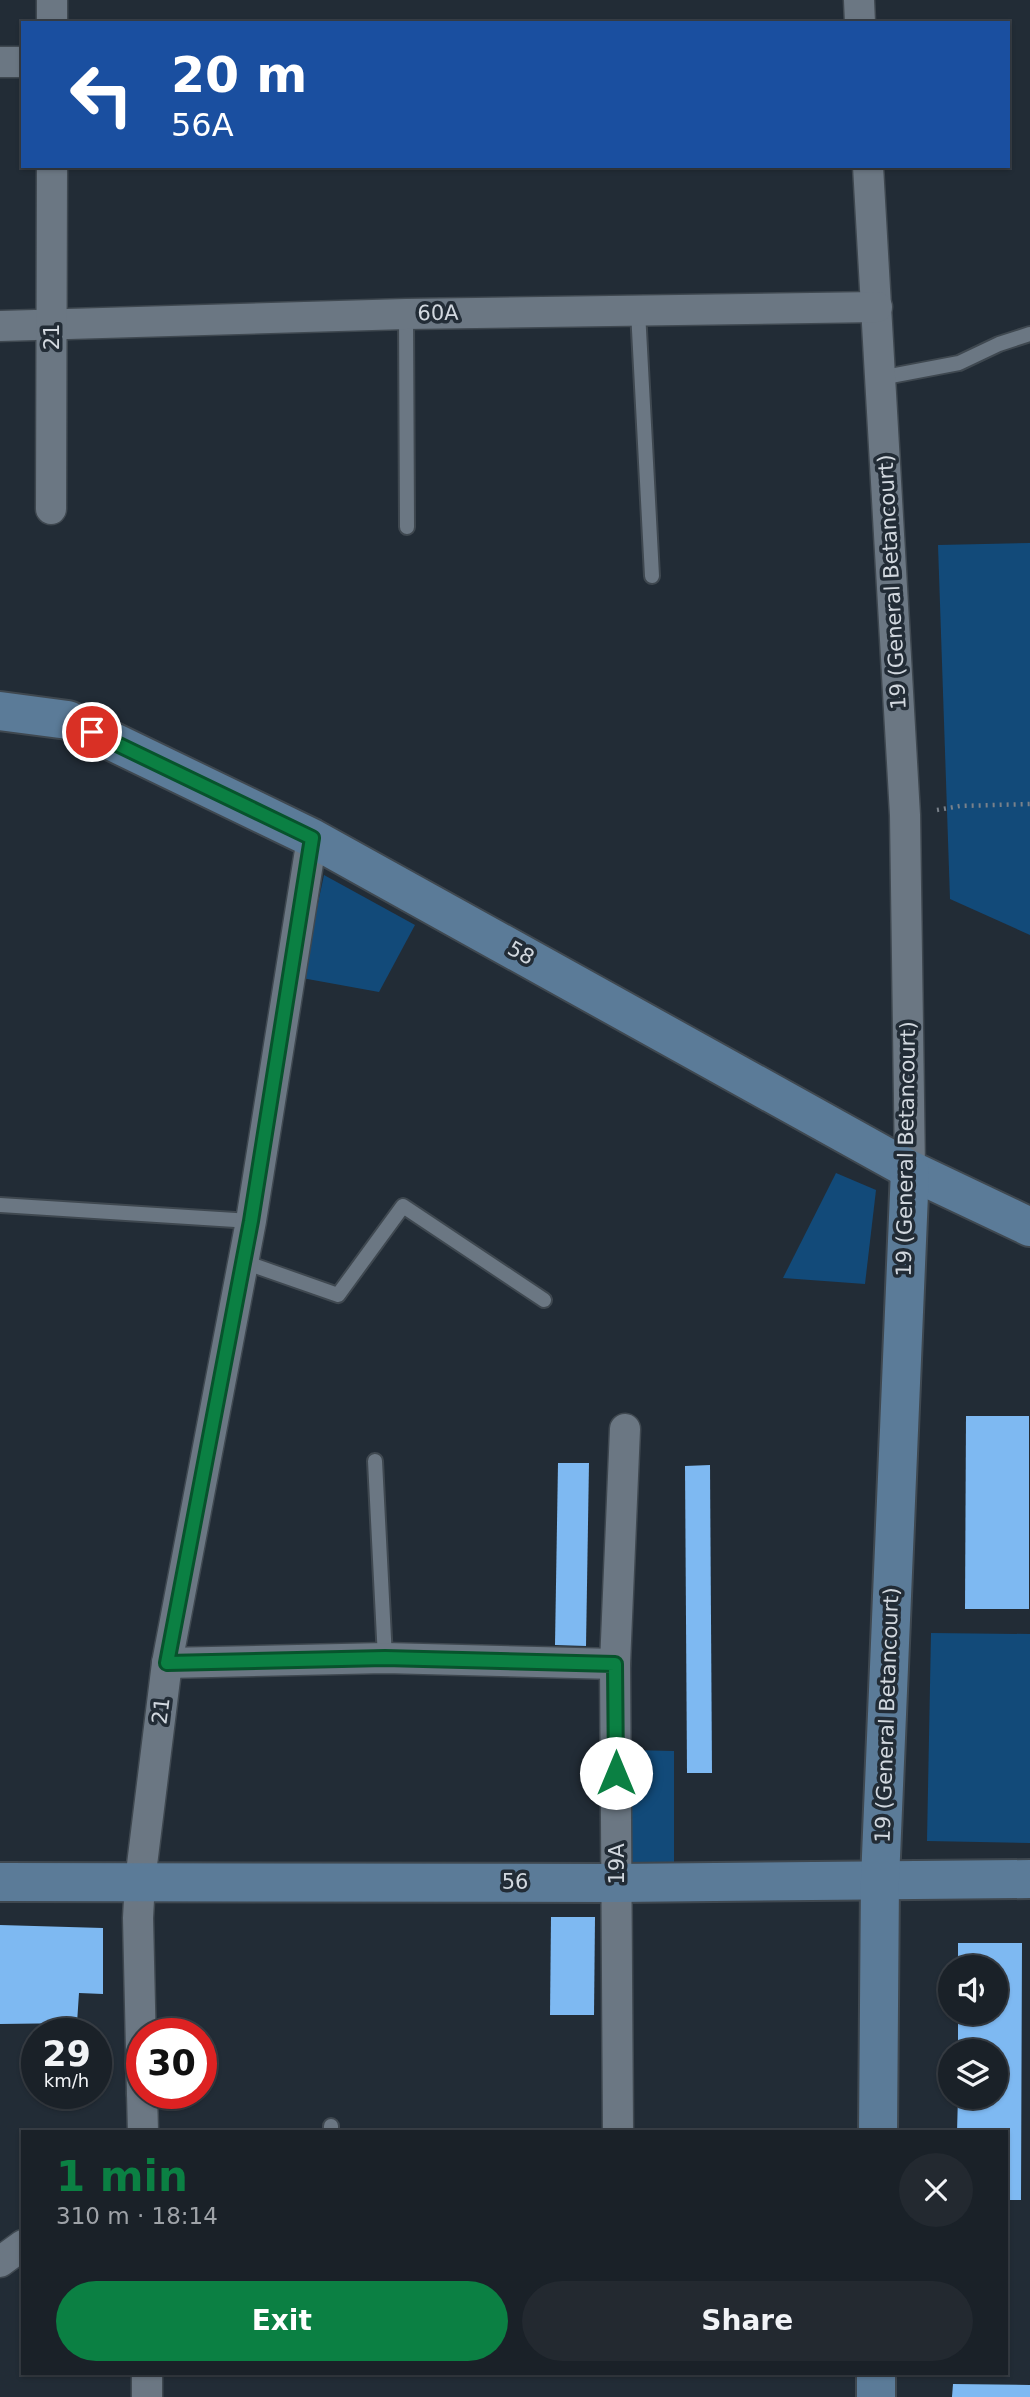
<!DOCTYPE html>
<html lang="en">
<head>
<meta charset="utf-8">
<style>
	:root { --surface:#1a2128; --page:#232930; --text:#f1f3f6; --muted:#9fa3a8; --line:#383e45; --accent:#0b8043 }
	body { margin:0; font-family:"DejaVu Sans",sans-serif; background:var(--page); color:var(--text); height:100vh; display:flex; flex-direction:column; font-size:26px; white-space:nowrap }
	* { box-sizing:border-box; margin:0 }
	p { font-size:23px; color:var(--muted) }
	.icon { flex:none; width:38px; height:38px; fill:none; stroke:currentColor; stroke-width:2; stroke-linecap:round; stroke-linejoin:round }
	.map { position:relative; flex:1; overflow:hidden }
	.drawer { position:absolute; left:21px; top:2130px; width:987px; height:245px; display:flex; flex-direction:column; background:var(--surface); border-radius:0px; box-shadow:0 2px 5px #0004,0 0 0 2px var(--line) }
	.drawer>* { flex:none }
	.top-card { position:absolute; left:21px; top:21px; width:989px; height:147px; border-radius:0px; box-shadow:0 2px 5px #0004,0 0 0 2px var(--line); background:#1a4fa0; color:#fff; overflow:hidden }
	.controls { position:absolute; left:938px; top:1955px; display:grid; gap:14px }
	.controls a { display:grid; place-items:center; width:70px; height:70px; border-radius:50%; background:var(--surface); box-shadow:0 2px 5px #0004,0 0 0 2px var(--line); font-size:35px }
	.speed { position:absolute; left:21px; top:2018px; display:flex; gap:14px; font-size:35px; font-weight:700; text-align:center }
	.speed>* { display:grid; place-content:center; width:91px; height:91px; border-radius:50%; background:var(--surface); box-shadow:0 2px 5px #0004,0 0 0 2px var(--line); line-height:1 }
	.speed small { font-size:18px; font-weight:400 }
	.speed .limit { border:10px solid #d22; background:#fff; color:#111 }
	.pin { position:absolute; display:grid; place-items:center; width:60px; height:60px; color:#fff; margin:-30px; border:4px solid #fff; border-radius:50%; box-shadow:0 2px 7px #0007 }
	.me { position:absolute; width:77px; margin:-38px; rotate:0deg; stroke-linejoin:round; filter:drop-shadow(0 0 5px #0008) }
	.turn { display:flex; align-items:center; gap:24px; height:147px; padding:0 35px; font-size:32px }
	.turn .icon { width:91px; height:91px; stroke-width:2.5 }
	.turn b { display:block; font-size:49px; line-height:60px }
	.round { display:grid; place-items:center; flex:none; width:74px; height:74px; border-radius:37px; background:var(--page) }
	.summary { display:flex; align-items:center; justify-content:space-between; height:119px; padding:0 35px }
	h1 { font-size:42px; font-weight:700; line-height:52px; color:var(--accent) }
	.action { display:flex; gap:14px; margin-top:auto; padding:14px 35px }
	.action a { flex:1; height:80px; border-radius:42px; background:var(--accent); color:#fff; font-size:28px; font-weight:700; line-height:80px; text-align:center }
	.action a+a { background:var(--page); color:var(--text) }
	.map>svg:first-child { display:block }
	.green { fill:#124a79 }
	.building { fill:#7eb9f2 }
	.lines { fill:none; stroke-linecap:round; stroke-linejoin:round }
	.lane-casing { stroke:#3f4850; stroke-width:18 }
	.street-casing { stroke:#3f4850; stroke-width:33 }
	.secondary-casing { stroke:#3f4850; stroke-width:42 }
	.path { stroke:#79818a; stroke-width:4.5; stroke-dasharray:2 5; stroke-linecap:butt }
	.lane { stroke:#6b7783; stroke-width:14 }
	.street { stroke:#6b7783; stroke-width:30 }
	.secondary { stroke:#5b7b98; stroke-width:38 }
	.route-casing { stroke:#07532c; stroke-width:18 }
	.route { stroke:#0b8043; stroke-width:12 }
	.labels { text-anchor:middle; dominant-baseline:central; stroke-width:7; stroke-linejoin:round; paint-order:stroke }
	.street-label { font-size:21px; fill:#d2d8df; stroke:#222c36 }
</style>
</head>
<body>
<div class="map">
<svg width="1030" height="2397" viewBox="0 0 1030 2397">
	<rect width="100%" height="100%" fill="#222c36"/>
	<g class="green">
		<polygon points="1030,543 1030,935 950,899 938,545"/>
		<polygon points="324,875 415,925 379,992 302,978"/>
		<polygon points="836,1173 876,1190 865,1284 783,1278"/>
		<polygon points="931,1633 1030,1634 1030,1843 927,1841"/>
		<polygon points="630,1750 674,1751 674,1865 632,1869"/>
	</g>
	<g class="building">
		<polygon points="966,1416 1029,1416 1029,1609 965,1609"/>
		<polygon points="558,1463 589,1463 586,1646 555,1645"/>
		<polygon points="710,1465 712,1773 687,1773 685,1466"/>
		<polygon points="551,1917 595,1917 594,2015 550,2015"/>
		<polygon points="0,1925 103,1928 103,1994 79,1993 77,2023 0,2024"/>
		<polygon points="958,1943 1022,1943 1021,2200 1006,2200 1006,2132 957,2132 958,2096 996,2096 996,2051 958,2051 958,2012 996,2012 996,1967 958,1967"/>
		<polygon points="953,2384 1030,2385 1030,2397 952,2397"/>
	</g>
	<g class="lines">
		<defs>
			<g id="lane">
				<polyline points="638,311 652,576"/>
				<polyline points="406,314 407,527"/>
				<polyline points="880,378 959,363 999,344 1030,334"/>
				<polyline points="0,1205 251,1221"/>
				<polyline points="244,1262 338,1295 403,1206 544,1300"/>
				<polyline points="375,1461 385,1658"/>
				<polyline points="331,2132 331,2126"/>
			</g>
			<g id="street">
				<polyline points="859,0 860,23"/>
				<polyline points="52,23 52,0"/>
				<polyline points="0,62 23,62"/>
				<polyline points="868,166 905,815 910,1170"/>
				<polyline points="0,326 406,314 877,307"/>
				<polyline points="51,509 52,166"/>
				<polyline points="167,1663 385,1658 615,1664"/>
				<polyline points="142,2093 138,1918 140,1881 167,1663 251,1221 312,838"/>
				<polyline points="142,2093 143,2132"/>
				<polyline points="618,2132 615,1664 625,1429"/>
				<polyline points="0,2262 23,2245"/>
				<polyline points="147,2373 147,2397"/>
			</g>
			<g id="secondary">
				<polyline points="0,711 68,720 312,838 910,1170 1030,1227"/>
				<polyline points="0,1882 617,1883 1030,1879"/>
				<polyline points="878,2132 880,1880 910,1170"/>
				<polyline points="876,2397 876,2373"/>
			</g>
		</defs>
		<use href="#lane" class="lane-casing"/>
		<use href="#street" class="street-casing"/>
		<use href="#secondary" class="secondary-casing"/>
		<polyline class="path" points="937,810 960,806 1030,804"/>
		<use href="#lane" class="lane"/>
		<use href="#street" class="street"/>
		<use href="#secondary" class="secondary"/>
	</g>
	<g class="lines">
		<defs>
			<polyline id="route" points="92,732 312,838 251,1221 167,1663 385,1658 615,1664 616,1773"/>
		</defs>
		<use href="#route" class="route-casing"/>
		<use href="#route" class="route"/>
	</g>
	<g class="labels">
		<g class="street-label">
			<text transform="translate(438 313) rotate(-1)">60A</text>
			<text transform="translate(52 337) rotate(-90)">21</text>
			<text transform="translate(892 582) rotate(-93)">19 (General Betancourt)</text>
			<text transform="translate(521 953) rotate(29)">58</text>
			<text transform="translate(906 1149) rotate(-89)">19 (General Betancourt)</text>
			<text transform="translate(161 1711) rotate(-83)">21</text>
			<text transform="translate(887 1715) rotate(-88)">19 (General Betancourt)</text>
			<text transform="translate(617 1864) rotate(-90)">19A</text>
			<text x="515" y="1882">56</text>
		</g>
	</g>
</svg>
<div class="controls">
<a><svg class="icon" aria-label="sound" viewBox="0 0 24 24"><path d="M4 9h4l5-4v14l-5-4H4zM17 9q2 3 0 6"/></svg></a>
<a><svg class="icon" aria-label="layers" viewBox="0 0 24 24"><path d="M12 4l9 5-9 5-9-5zM3 14l9 5 9-5"/></svg></a>
</div>
<div class="speed"><div>29<small>km/h</small></div><div class="limit">30</div></div>
<div class="pin" style="left:92px;top:732px;background:#d93025"><svg class="icon" aria-label="arrive" viewBox="0 0 24 24"><path d="M6 21V4h12l-3 4 3 4H6"/></svg></div>
<svg class="me" style="left:616px;top:1773px" viewBox="-20 -20 40 40"><circle r="19" fill="#fff"/><path d="M0-13L10 11 0 6-10 11z" fill="#0b8043"/></svg>
<div class="top-card">
<div class="turn"><svg class="icon" aria-label="left" viewBox="0 0 24 24"><path d="M17 20v-9H6M10 6l-5 5 5 5"/></svg><div><b>20 m</b>56A</div></div>
</div>
<section class="drawer">
<div class="summary"><div><h1>1 min</h1><p>310 m · 18:14</p></div><a class="round"><svg class="icon" aria-label="close" viewBox="0 0 24 24"><path d="M6 6l12 12M18 6L6 18"/></svg></a></div>
<div class="action"><a>Exit</a><a>Share</a></div>
</section>
</div>
</body>
</html>
